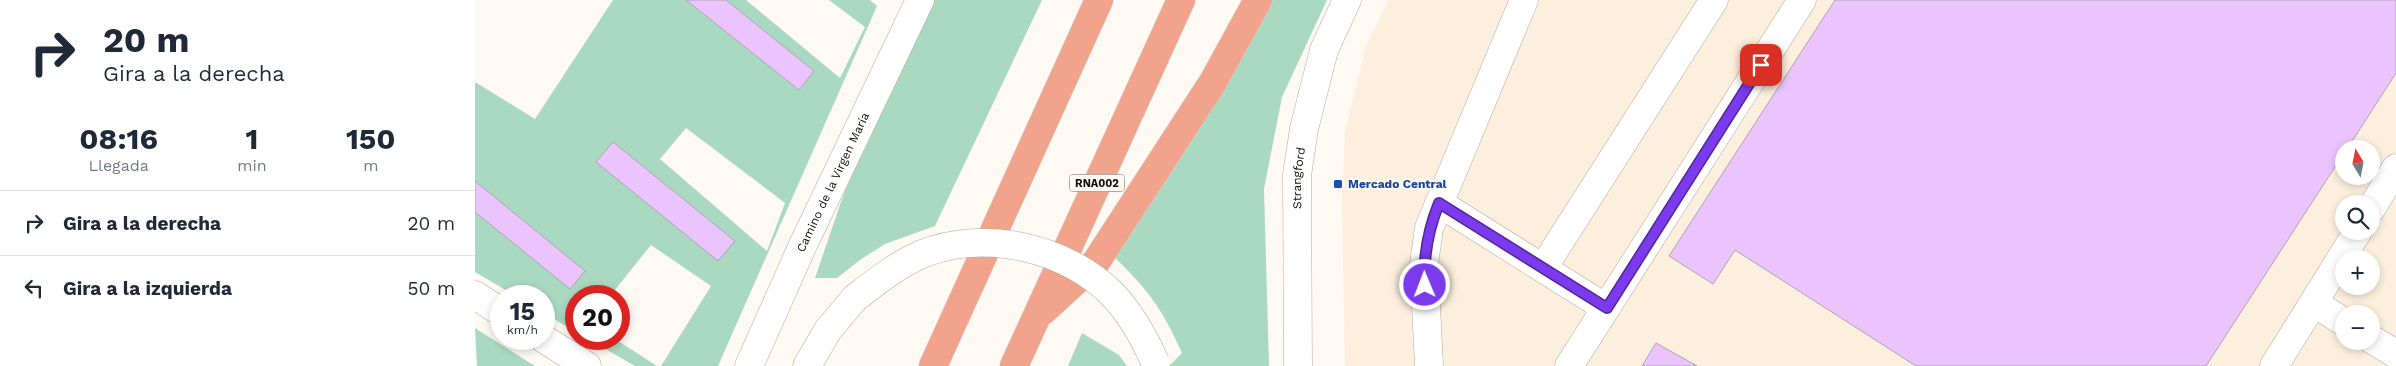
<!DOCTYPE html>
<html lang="es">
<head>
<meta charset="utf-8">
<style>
	:root { --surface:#fff; --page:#f6f6f7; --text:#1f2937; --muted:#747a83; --line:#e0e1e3 }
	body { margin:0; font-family:"Work Sans",sans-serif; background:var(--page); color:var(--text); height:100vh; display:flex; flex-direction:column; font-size:19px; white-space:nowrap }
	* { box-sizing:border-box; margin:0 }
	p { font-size:16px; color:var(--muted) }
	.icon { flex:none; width:28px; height:28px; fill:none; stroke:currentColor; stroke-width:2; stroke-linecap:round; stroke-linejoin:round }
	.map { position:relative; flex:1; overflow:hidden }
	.panel { display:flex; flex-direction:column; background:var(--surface); width:475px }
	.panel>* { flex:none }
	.banner { background:#fff; color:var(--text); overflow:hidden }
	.needle { width:32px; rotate:350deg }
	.fabs { position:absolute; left:1860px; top:140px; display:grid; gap:10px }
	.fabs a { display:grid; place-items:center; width:45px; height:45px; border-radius:50%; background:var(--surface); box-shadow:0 2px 8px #0003; font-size:25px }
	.speed { position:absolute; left:15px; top:285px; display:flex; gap:10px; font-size:25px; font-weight:700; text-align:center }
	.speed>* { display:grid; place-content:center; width:65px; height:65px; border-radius:50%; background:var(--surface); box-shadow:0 2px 8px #0003; line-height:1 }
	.speed small { font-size:12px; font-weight:400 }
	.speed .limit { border:8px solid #d22; background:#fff; color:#111 }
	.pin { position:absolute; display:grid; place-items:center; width:42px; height:42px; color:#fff; margin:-21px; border-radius:10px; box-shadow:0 2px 8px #0006 }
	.me { position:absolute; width:55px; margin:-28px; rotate:359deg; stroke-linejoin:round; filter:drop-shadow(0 0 4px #0008) }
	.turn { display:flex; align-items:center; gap:18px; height:105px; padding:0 20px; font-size:22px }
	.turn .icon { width:65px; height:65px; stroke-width:2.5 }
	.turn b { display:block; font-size:35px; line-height:42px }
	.eta { display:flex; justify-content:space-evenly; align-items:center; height:85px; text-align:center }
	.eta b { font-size:30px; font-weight:700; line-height:35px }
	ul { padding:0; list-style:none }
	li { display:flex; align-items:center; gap:15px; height:65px; padding:0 20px; border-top:1px solid var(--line) }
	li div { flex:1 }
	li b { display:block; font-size:19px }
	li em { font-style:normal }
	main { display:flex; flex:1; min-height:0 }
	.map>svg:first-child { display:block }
	.built { fill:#fcefdd; fill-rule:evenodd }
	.green { fill:#aad9c2; fill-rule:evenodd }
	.building { fill:#ebc4fe; stroke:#ada3b2 }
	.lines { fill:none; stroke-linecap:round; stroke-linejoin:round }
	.minor-casing { stroke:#b4a99a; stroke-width:29 }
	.highway-casing { stroke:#d5d4d3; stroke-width:29 }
	.minor { stroke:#fff; stroke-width:28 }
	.highway { stroke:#f2a38c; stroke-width:28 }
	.minor-bridge-casing { stroke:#b4a99a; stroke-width:29; stroke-linecap:butt }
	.minor-bridge { stroke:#fff; stroke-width:28 }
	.route-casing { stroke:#51269a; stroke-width:12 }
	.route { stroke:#7c3aed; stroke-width:9 }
	.transit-dot { fill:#1a4fb4; stroke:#fef9f3; stroke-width:2 }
	.labels { text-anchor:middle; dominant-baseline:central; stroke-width:4.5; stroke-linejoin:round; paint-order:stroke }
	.shield { fill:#fef9f3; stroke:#5a5651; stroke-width:1 }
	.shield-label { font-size:11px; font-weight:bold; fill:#14100b }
	.street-label { font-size:12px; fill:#14100b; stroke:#fef9f3 }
	.transit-label { font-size:12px; font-weight:bold; fill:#164399; stroke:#fef9f3; text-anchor:start }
</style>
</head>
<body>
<main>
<section class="panel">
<div class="banner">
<div class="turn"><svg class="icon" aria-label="right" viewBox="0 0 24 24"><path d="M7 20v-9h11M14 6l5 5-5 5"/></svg><div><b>20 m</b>Gira a la derecha</div></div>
</div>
<div class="eta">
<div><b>08:16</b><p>Llegada</p></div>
<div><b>1</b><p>min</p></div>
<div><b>150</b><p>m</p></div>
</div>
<ul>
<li><svg class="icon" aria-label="right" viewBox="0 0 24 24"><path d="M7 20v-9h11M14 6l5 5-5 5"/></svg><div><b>Gira a la derecha</b></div><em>20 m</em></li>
<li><svg class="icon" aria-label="left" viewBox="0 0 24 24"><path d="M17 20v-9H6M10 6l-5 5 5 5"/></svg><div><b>Gira a la izquierda</b></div><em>50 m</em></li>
</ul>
</section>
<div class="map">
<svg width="1921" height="366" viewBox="0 0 1921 366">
	<rect width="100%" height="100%" fill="#fef9f3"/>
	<path class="built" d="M914,0H1921V366H870L867,206L870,131L891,46ZM1869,149H1896V176H1869ZM1869,204H1896V231H1869ZM1869,259H1896V286H1869ZM1869,314H1896V341H1869Z"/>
	<g class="green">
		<path d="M138,0H211L324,90L339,71L251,0H271L365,78L390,27L354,0H395L402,6L243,366H186L236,286L176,245L135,296H101V332L69,313V296H41L0,272V212L95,288L110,271L0,181V82L60,119ZM211,128L310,203L292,251L185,159ZM138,142L259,240L243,260V261Z"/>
		<polygon points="457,0 567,0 460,226 410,244 385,260 362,278 340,278 369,193"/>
		<path d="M794,0H852L807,97L789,189L794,366H694L707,353C687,308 672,288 636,254Z"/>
		<polygon points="0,328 60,366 2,366"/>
		<polygon points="607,333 644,355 652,366 593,366"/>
		<polygon points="113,339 140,339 182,366 160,366"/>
	</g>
	<g class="building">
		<polygon points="211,0 251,0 339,71 324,90"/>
		<polygon points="1360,0 1921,0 1921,73 1872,149 1869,149 1869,153 1731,366 1441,366 1260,250 1238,284 1194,256"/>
		<polygon points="138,142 260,241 243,261 121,162"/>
		<polygon points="0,181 110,271 95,289 0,212"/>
		<polygon points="1181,343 1222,366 1167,366"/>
	</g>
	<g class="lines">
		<defs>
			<g id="minor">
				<polyline points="964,203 1131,308"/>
				<polyline points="1896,209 1921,168"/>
				<polyline points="1068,268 1239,0"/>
				<polyline points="0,295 26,312"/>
				<polyline points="1839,303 1869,322"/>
				<polyline points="69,339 112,366"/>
				<polyline points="1896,339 1921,354"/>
				<path id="s1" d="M274,366L327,247L445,0"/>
				<polyline points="332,366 353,330 380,298"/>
				<path id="s2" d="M823,366L822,175L829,129L849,50L872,0"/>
				<polyline points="954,366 949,264 954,228 1049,0"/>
				<polyline points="1094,366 1327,0"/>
				<polyline points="1799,366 1883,231"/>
			</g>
			<g id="highway">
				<polyline points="569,310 621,262 738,82 783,0"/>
				<polyline points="458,366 624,0"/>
				<polyline points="539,366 706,0"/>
			</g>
		</defs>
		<use href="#minor" class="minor-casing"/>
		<use href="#highway" class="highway-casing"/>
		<use href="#minor" class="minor"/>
		<use href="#highway" class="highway"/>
		<defs>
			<path id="minor-bridge" d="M380,298C402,281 422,265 447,254C509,229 591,247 638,295C657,315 669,337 680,362"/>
		</defs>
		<use href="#minor-bridge" class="minor-bridge-casing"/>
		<use href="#minor-bridge" class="minor-bridge"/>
	</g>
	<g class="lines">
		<defs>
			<path id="route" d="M950,285C948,255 953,230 964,203L1132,308L1286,65"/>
		</defs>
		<use href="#route" class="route-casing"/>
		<use href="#route" class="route"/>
	</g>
	<rect class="transit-dot" x="858" y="179" width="10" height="10" rx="2.5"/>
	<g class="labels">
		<rect class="shield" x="594.5" y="174.5" width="55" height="17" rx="4"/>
		<g class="shield-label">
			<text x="622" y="183">RNA002</text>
		</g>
		<g class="street-label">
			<text stroke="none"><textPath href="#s2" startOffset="188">Strangford</textPath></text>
			<text stroke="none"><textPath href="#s1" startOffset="202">Camino de la Virgen María</textPath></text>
		</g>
		<g class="transit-label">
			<text x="873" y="184">Mercado Central</text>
		</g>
	</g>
</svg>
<div class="fabs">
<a><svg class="needle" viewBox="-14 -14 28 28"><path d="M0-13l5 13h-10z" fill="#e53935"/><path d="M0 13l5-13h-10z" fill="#747a83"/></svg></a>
<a><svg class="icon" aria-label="search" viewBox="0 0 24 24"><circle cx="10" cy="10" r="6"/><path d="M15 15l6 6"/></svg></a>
<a>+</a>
<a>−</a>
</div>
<div class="speed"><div>15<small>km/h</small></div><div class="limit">20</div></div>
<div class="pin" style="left:1286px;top:65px;background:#d93025"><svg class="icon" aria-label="arrive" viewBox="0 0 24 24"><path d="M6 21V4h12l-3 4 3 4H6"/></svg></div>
<svg class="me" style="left:950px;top:285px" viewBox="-20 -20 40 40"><circle r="17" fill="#7c3aed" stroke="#fff" stroke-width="3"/><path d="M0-11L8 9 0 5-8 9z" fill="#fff"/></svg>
</div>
</main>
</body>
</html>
